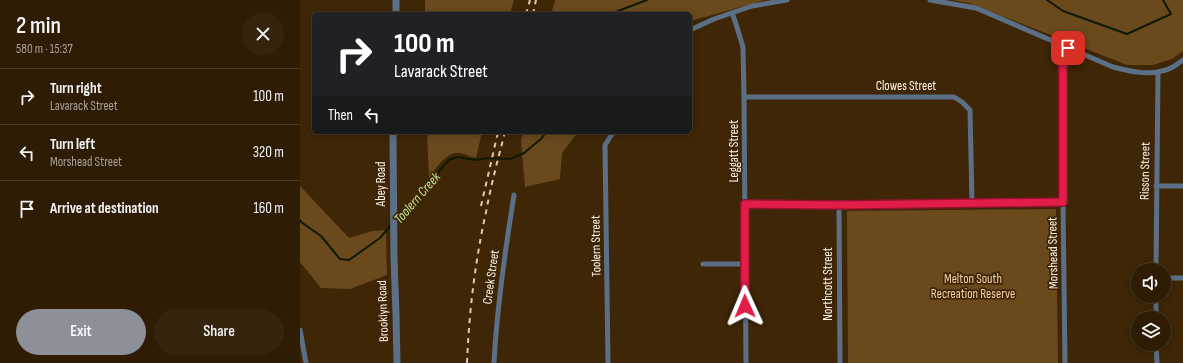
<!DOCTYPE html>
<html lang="en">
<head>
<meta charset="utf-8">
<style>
	:root { --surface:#2e1c04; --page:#36250e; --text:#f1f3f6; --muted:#a7a19a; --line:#493a26; --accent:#8c9099 }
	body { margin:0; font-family:"Sofia Sans Condensed",sans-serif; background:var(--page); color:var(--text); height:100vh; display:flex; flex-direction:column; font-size:15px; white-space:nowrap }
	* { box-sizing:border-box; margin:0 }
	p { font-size:13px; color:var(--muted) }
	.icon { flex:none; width:22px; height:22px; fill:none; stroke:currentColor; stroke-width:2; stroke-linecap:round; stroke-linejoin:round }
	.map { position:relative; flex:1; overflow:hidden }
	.drawer { display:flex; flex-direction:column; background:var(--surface); width:300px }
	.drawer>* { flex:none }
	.banner { position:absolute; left:12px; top:12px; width:380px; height:122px; border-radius:6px; box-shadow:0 2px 10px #0003,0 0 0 1px var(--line); background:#202124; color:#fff; overflow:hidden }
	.tools { position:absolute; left:831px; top:263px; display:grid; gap:8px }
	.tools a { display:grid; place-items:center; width:40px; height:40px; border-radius:50%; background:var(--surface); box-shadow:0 2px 10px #0003,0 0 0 1px var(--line); font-size:20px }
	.pin { position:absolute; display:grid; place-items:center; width:34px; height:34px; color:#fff; margin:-17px; border-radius:8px; box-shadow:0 2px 6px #0006 }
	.me { position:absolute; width:44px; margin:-22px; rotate:359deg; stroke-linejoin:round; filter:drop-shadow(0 0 3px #0008) }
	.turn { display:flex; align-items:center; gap:14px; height:84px; padding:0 16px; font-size:18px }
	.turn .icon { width:52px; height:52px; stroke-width:2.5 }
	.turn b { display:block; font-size:28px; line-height:34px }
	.then { display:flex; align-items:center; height:38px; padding:0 16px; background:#0003; gap:8px; font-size:15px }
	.round { display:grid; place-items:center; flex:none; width:42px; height:42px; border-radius:21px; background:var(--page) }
	.overview { display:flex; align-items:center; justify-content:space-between; height:68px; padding:0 16px }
	h1 { font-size:24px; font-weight:600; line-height:30px }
	.action { display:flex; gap:8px; margin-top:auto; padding:8px 16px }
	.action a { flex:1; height:46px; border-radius:24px; background:var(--accent); color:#fff; font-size:16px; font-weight:600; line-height:46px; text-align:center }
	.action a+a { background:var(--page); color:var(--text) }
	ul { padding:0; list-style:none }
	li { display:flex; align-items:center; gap:12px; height:56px; padding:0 16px; border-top:1px solid var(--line) }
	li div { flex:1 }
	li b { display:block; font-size:15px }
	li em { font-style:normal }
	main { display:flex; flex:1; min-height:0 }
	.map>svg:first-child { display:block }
	.green { fill:#6a491d }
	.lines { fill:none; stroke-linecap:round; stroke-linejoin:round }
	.stream { stroke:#0e1a01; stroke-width:2 }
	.minor { stroke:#5b7086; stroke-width:5 }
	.tertiary { stroke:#5b7086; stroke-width:7 }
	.rail { stroke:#d9cbbc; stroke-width:2; stroke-dasharray:5 5; stroke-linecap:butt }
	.route-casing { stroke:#92132f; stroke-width:10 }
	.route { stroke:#e11d48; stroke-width:7 }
	.labels { text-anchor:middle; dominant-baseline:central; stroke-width:3.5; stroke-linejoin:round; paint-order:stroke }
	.street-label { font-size:13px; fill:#fdf2e7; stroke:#3e2606 }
	.park-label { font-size:13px; fill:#f6d0a6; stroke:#3e2606 }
	.water-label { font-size:14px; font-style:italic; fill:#bce593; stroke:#3e2606 }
</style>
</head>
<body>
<main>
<section class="drawer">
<div class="overview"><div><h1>2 min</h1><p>580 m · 15:37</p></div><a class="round"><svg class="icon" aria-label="close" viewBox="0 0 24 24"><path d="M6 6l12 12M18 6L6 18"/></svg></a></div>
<ul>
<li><svg class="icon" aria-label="right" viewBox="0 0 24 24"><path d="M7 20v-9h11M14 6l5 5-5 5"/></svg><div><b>Turn right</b><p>Lavarack Street</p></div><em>100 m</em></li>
<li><svg class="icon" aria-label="left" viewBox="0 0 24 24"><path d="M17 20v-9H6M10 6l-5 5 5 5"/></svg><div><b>Turn left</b><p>Morshead Street</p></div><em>320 m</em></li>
<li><svg class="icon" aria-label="arrive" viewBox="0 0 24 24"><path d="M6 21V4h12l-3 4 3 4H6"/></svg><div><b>Arrive at destination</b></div><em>160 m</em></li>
</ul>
<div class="action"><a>Exit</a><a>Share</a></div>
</section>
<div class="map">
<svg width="883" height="363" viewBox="0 0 883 363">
	<rect width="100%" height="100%" fill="#3e2606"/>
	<g class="green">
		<polygon points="125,0 214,0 210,14 125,14"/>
		<polygon points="255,0 465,0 416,14 390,21 390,14 251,14"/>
		<polygon points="652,0 883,0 883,51 872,59 853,65 827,65 669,3"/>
		<path d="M127,132H182L176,158C170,157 166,154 160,153C147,151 135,169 129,179Z"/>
		<polygon points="223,132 278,132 262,153 260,179 225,187 221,141"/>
		<polygon points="0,186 49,238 72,231 86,230 87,275 50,289 21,288 0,262"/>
		<polygon points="756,209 758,363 548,363 547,211"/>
	</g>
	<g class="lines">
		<g class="stream">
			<polyline points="747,0 763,11 827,34 871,14 863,0"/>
			<polyline points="310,14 347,0"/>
			<polyline points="0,220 1,222 21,236 40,259 49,260 80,238 91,225"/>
			<polyline points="96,220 119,199 133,178 149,160 157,157 176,160 188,158 210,159 224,153 242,138 246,132"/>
		</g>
		<g class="minor">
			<path d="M630,0L676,8L813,67C832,72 854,77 873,67C876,65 880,62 883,60"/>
			<polyline points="432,13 435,21 443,47 444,97 446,363"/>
			<polyline points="390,30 414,19 452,6 487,0"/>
			<polyline points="444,97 654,97 662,102 670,110 672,203"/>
			<polyline points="856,186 883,186"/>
			<polyline points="445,204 539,205 763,202"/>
			<polyline points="539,205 540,363"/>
			<polyline points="403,264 445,264"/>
			<polyline points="856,270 858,72"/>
			<polyline points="864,278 883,278"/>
			<polyline points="856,296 856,318"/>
			<polyline points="0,330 6,363"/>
			<polyline points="856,344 857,363"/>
			<path d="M194,363C197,306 205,251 214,195"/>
			<polyline points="308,363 305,145 312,134 316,132"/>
			<polyline points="765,363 763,202 763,55 767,48"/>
		</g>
		<g class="tertiary">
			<polyline points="96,14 96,0"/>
			<polyline points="93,132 94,259 96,314 97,363"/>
		</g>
		<g class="rail">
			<polyline points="226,14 230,0"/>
			<polyline points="233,14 236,0"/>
			<polyline points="181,206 198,132"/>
			<path d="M167,363C169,312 175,262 186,212C191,185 198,159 205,132"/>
		</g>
	</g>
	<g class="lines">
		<defs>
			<polyline id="route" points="445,306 445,204 539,205 763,202 763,55 768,48"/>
		</defs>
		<use href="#route" class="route-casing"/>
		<use href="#route" class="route"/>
	</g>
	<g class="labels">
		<g class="street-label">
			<text x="606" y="86">Clowes Street</text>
			<text transform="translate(434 151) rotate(-90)">Leggatt Street</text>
			<text transform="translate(845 171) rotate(-89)">Risson Street</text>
			<text transform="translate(81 184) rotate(-90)">Abey Road</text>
			<text transform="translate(296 246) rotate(-91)">Toolern Street</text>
			<text transform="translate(753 253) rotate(-91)">Morshead Street</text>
			<text transform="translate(191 277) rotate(-82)">Creek Street</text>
			<text transform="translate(528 284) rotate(-90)">Northcott Street</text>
			<text transform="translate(83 311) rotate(-92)">Brooklyn Road</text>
		</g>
		<g class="park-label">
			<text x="673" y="279">Melton South<tspan x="673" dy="15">Recreation Reserve</tspan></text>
		</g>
		<g class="water-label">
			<text transform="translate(117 198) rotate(-49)">Toolern Creek</text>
		</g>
	</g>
</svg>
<div class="tools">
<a><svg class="icon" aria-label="sound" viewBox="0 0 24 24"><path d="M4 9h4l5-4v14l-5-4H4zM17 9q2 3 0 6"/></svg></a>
<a><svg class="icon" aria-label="layers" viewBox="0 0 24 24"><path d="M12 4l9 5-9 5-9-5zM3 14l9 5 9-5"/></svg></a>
</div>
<div class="pin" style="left:768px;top:48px;background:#d93025"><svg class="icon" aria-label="arrive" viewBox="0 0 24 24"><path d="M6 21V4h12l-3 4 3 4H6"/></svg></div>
<svg class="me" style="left:445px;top:306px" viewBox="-20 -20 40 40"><path d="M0-17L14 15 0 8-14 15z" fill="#e11d48" stroke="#fff" stroke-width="4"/></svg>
<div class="banner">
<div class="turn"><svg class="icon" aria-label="right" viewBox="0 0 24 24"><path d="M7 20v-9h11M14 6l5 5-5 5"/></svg><div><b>100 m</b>Lavarack Street</div></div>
<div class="then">Then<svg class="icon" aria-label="left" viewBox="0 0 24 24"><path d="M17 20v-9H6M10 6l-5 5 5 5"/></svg></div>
</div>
</div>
</main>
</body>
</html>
